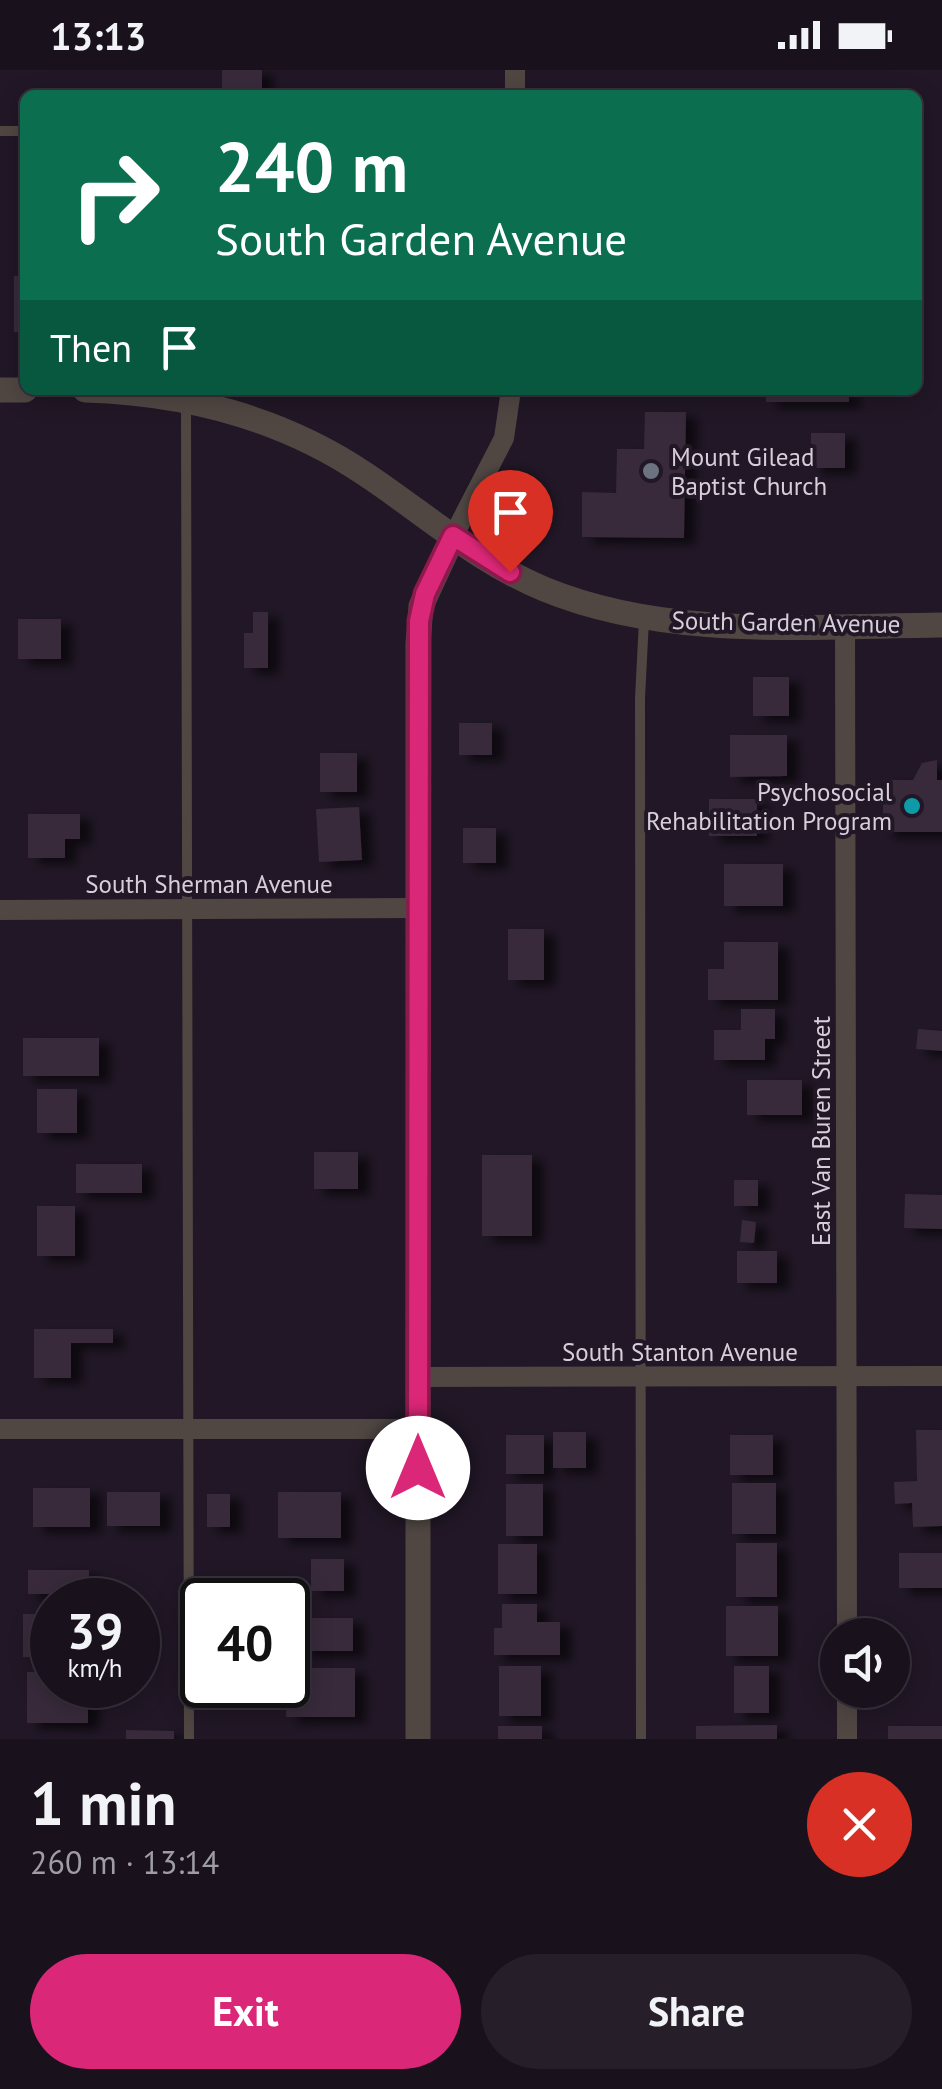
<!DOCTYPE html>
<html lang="en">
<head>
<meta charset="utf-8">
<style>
	:root { --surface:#19111c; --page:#261f29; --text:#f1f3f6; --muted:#9f9da3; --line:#37313b; --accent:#db2777 }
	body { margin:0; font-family:"PT Sans",sans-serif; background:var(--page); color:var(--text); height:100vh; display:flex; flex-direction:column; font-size:38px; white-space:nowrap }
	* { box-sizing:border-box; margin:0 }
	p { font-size:32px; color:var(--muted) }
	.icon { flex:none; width:55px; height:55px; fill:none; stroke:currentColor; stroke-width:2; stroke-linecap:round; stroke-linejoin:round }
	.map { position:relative; height:1669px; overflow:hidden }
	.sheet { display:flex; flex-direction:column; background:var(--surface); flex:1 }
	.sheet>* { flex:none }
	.hud { position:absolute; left:20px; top:20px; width:902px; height:305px; border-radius:15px; box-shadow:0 5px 25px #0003,0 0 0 2px var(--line); background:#0b6e4f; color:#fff; overflow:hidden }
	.fabs { position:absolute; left:820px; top:1548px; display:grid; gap:20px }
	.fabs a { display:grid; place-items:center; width:90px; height:90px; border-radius:50%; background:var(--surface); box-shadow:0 5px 25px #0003,0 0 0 2px var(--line); font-size:50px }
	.speed { position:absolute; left:30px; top:1508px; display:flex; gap:20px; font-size:50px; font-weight:700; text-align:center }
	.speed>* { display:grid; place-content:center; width:130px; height:130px; border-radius:50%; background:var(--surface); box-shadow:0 5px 25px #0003,0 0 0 2px var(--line); line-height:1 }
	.speed small { font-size:25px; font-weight:400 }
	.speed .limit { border:5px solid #111; border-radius:15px; background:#fff; color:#111 }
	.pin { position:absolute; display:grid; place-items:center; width:85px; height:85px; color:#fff; margin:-102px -42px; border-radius:50% 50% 50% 0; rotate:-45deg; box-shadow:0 0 10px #0007 }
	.pin .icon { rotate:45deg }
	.me { position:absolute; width:110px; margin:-55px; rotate:0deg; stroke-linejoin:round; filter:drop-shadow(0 0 8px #0008) }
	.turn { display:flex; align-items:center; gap:35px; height:210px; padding:0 30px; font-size:45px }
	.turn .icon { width:130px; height:130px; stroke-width:2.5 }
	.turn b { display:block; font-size:70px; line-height:85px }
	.then { display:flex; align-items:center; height:95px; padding:0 30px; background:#0003; gap:20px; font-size:38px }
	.round { display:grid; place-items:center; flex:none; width:105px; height:105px; border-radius:52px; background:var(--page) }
	.summary { display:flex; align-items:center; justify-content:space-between; height:170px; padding:0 30px }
	h1 { font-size:60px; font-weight:700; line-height:75px }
	.primary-button { display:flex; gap:20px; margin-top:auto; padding:20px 30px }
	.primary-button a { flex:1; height:115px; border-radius:60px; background:var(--accent); color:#fff; font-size:40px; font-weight:700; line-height:115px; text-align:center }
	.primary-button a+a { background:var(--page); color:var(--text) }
	.status { display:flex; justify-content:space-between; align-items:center; height:70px; padding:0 50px; background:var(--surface); direction:ltr }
	.status svg { height:28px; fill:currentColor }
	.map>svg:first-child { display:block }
	.building { fill:#372a3a; filter:url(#shadow) }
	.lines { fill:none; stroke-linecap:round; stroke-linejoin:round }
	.service { stroke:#504743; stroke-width:10 }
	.minor { stroke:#504743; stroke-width:20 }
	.tertiary { stroke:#504743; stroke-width:25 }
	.route-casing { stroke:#8e194d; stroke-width:25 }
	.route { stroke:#db2777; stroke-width:18 }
	.worship-dot { fill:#6b7280; stroke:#211726; stroke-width:4 }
	.culture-dot { fill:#0f9aa8; stroke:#211726; stroke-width:4 }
	.labels { text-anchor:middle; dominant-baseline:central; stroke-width:8; stroke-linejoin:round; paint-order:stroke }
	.poi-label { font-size:25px; fill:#d6cfda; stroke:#211726; text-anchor:start }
	.street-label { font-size:25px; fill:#d6cfda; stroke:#211726 }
</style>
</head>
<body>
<div class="status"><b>13:13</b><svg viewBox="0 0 49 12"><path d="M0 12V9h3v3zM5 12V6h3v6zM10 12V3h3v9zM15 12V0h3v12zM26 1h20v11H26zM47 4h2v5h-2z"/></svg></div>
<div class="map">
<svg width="942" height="1669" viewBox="0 0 942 1669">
	<defs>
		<filter id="shadow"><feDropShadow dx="11" dy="6" stdDeviation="5" flood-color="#0009"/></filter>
	</defs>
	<rect width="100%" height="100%" fill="#211726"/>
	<g class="building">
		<rect x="222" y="0" width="40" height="25"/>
		<rect x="14" y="206" width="11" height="56"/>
		<rect x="766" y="320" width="83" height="12"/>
		<polygon points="645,342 686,342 684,468 582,467 582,422 616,423 617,379 644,379"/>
		<rect x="811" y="363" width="34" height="35"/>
		<polygon points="253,542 268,542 268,598 244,598 244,563 253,563"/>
		<rect x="18" y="549" width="43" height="40"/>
		<rect x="753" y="607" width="36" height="39"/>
		<rect x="459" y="653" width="33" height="32"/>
		<polygon points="730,665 787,665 787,706 730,707"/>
		<rect x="320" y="683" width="37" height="39"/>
		<polygon points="937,690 937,710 942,710 942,762 883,762 883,710 913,710 922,693"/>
		<rect x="709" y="729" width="48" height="37"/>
		<polygon points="359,737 362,790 319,792 316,739"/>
		<polygon points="28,744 80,744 80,769 65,769 65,788 28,788"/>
		<rect x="463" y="758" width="33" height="35"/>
		<rect x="724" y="794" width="59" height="42"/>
		<rect x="508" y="859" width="36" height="51"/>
		<polygon points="724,872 778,872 778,930 708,930 708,899 724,899"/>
		<polygon points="741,939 775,939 775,969 765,969 765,990 714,990 714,960 741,960"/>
		<polygon points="918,959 942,961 942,981 916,979"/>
		<rect x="23" y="968" width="76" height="38"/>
		<rect x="747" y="1010" width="55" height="35"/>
		<rect x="37" y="1019" width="40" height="44"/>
		<rect x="314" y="1082" width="44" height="37"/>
		<rect x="482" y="1085" width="50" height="81"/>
		<rect x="76" y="1094" width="66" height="29"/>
		<rect x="734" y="1110" width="24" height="26"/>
		<polygon points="905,1124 942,1125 942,1159 904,1158"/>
		<rect x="37" y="1136" width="38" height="50"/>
		<polygon points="742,1150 756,1152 754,1173 740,1172"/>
		<rect x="737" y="1181" width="40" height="32"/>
		<polygon points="34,1259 113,1259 113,1273 71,1273 71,1308 34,1308"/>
		<polygon points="916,1360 942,1360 942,1456 913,1457 912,1433 895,1434 894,1412 917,1411"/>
		<rect x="553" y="1362" width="33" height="36"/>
		<rect x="506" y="1365" width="38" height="39"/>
		<rect x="730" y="1365" width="43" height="40"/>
		<rect x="732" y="1413" width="44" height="51"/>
		<rect x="506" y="1414" width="37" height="52"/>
		<rect x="33" y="1418" width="57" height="39"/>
		<rect x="107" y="1422" width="53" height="34"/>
		<rect x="278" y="1422" width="63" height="46"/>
		<rect x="207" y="1424" width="23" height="33"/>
		<rect x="736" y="1473" width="41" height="54"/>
		<rect x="498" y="1474" width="39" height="50"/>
		<rect x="899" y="1483" width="43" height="35"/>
		<rect x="311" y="1489" width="33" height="32"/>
		<rect x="28" y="1500" width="61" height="24"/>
		<polygon points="502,1534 537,1534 537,1552 560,1552 560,1585 494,1585 494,1558 502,1558"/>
		<rect x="726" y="1536" width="52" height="50"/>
		<rect x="23" y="1544" width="29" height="43"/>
		<rect x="299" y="1548" width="54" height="33"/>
		<rect x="499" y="1596" width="42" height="50"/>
		<rect x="734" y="1596" width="35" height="47"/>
		<polygon points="288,1598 355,1598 355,1647 286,1647"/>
		<polygon points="27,1602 52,1602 52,1615 88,1615 88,1653 27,1653"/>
		<polygon points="777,1655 777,1669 696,1669 696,1656"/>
		<rect x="498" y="1656" width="44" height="13"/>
		<rect x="888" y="1656" width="54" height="13"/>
		<polygon points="126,1660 174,1661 174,1669 126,1669"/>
	</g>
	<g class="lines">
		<g class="service">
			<polyline points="0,61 25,61"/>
			<polyline points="186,335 189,1669"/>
			<polyline points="641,1669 640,628 644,550"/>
		</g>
		<g class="minor">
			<polyline points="515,25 515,0"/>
			<polyline points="453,467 504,368 511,320"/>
			<polyline points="845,556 847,1565"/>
			<polyline points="0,840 419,838"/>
			<polyline points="418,1307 942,1306"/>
			<polyline points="0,1359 417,1359"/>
			<polyline points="847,1620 847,1669"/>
		</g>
		<g class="tertiary">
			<polyline points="0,320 25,320"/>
			<path d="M85,320C184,323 282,348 365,404C424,443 478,492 544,519C668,570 811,556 942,555"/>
			<polyline points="418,1669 418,574 421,536 453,467"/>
		</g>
	</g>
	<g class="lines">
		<defs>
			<polyline id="route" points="418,1398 419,551 425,524 453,466 510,502"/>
		</defs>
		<use href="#route" class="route-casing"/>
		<use href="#route" class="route"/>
	</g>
	<circle class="worship-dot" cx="651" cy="401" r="10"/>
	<circle class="culture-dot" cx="912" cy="736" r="10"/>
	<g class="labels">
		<g class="poi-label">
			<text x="671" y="387">Mount Gilead<tspan x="671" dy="29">Baptist Church</tspan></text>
			<text x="892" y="722" text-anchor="end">Psychosocial<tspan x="892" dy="29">Rehabilitation Program</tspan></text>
		</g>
		<g class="street-label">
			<text transform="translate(786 552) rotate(1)">South Garden Avenue</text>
			<text x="209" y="814">South Sherman Avenue</text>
			<text transform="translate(821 1061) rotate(-90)">East Van Buren Street</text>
			<text x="680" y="1282">South Stanton Avenue</text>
		</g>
	</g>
</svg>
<div class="fabs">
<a><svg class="icon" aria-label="sound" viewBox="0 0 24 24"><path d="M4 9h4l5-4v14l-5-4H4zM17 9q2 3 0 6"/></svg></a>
</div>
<div class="speed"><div>39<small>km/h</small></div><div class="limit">40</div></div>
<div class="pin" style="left:510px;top:502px;background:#d93025"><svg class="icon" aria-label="arrive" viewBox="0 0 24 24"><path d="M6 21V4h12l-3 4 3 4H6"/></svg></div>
<svg class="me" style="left:418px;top:1398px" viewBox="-20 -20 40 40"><circle r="19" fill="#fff"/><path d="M0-13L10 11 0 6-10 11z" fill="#db2777"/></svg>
<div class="hud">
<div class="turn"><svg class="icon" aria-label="right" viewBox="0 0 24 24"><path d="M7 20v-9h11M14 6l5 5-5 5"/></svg><div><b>240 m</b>South Garden Avenue</div></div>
<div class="then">Then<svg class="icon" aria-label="arrive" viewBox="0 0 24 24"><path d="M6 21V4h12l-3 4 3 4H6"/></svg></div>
</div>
</div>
<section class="sheet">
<div class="summary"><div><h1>1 min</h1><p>260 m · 13:14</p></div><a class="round" style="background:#d93025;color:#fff"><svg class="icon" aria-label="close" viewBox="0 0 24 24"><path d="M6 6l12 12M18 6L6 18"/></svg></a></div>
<div class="primary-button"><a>Exit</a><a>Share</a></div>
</section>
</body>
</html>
